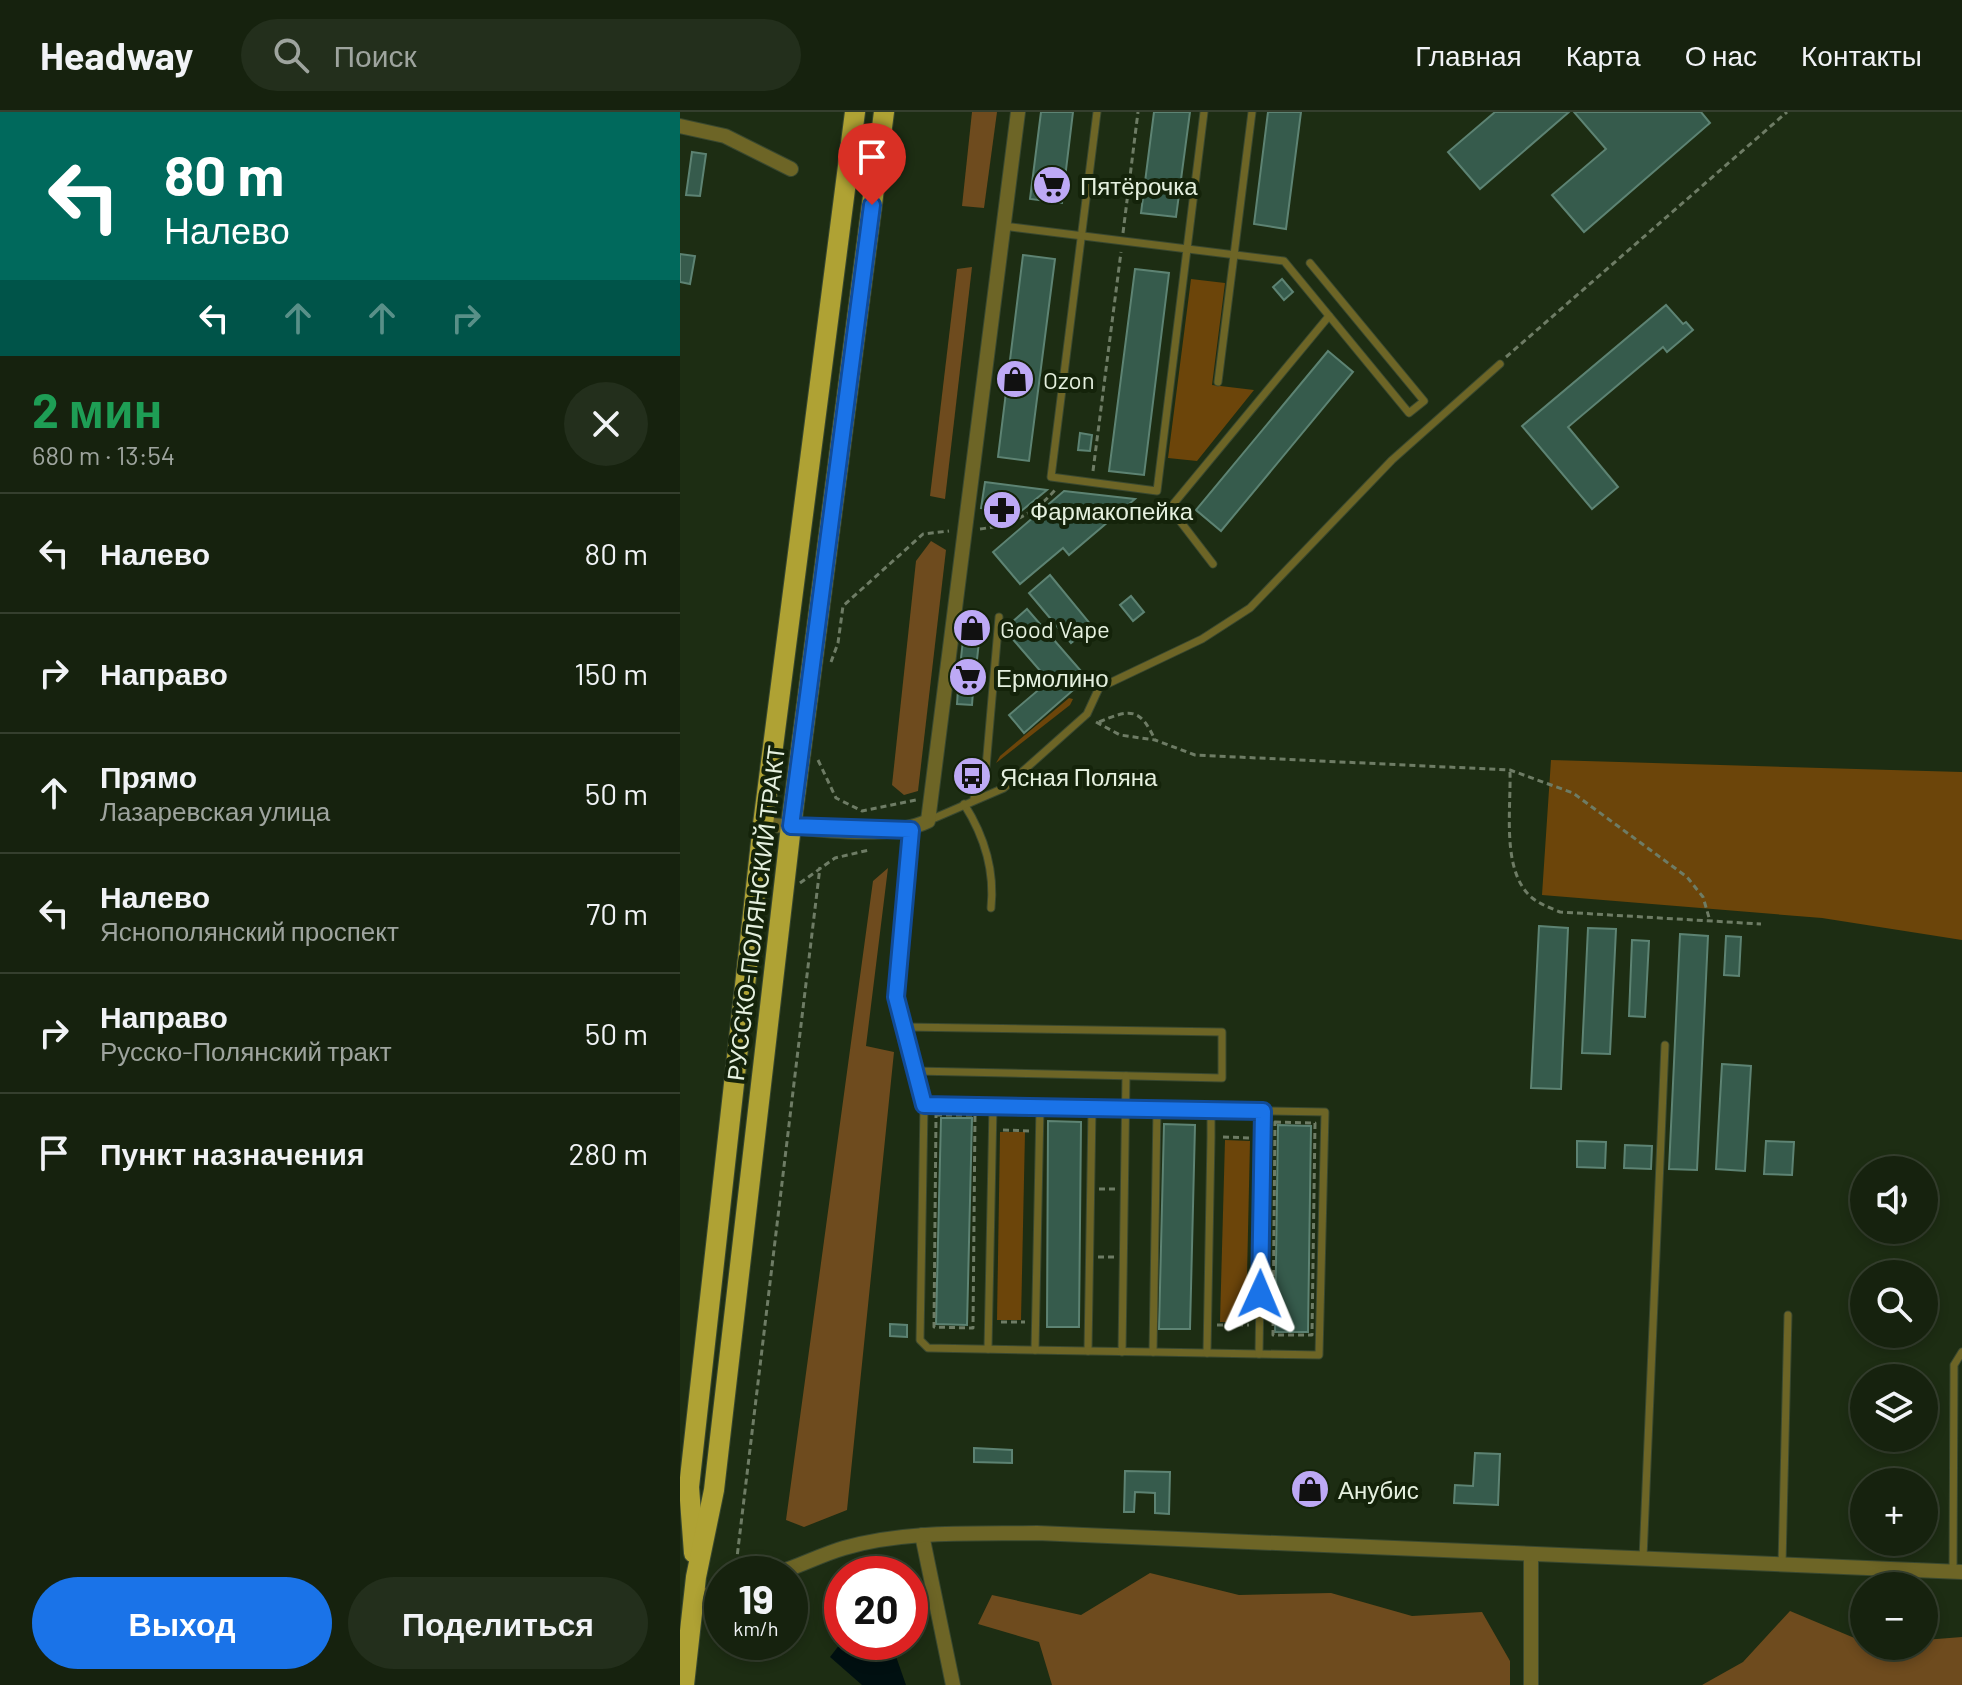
<!DOCTYPE html>
<html lang="ru">
<head>
<meta charset="utf-8">
<style>
	:root { --surface:#16220e; --page:#232f1c; --text:#f1f3f6; --muted:#9ea49e; --line:#353f2e; --accent:#1a73e8 }
	body { margin:0; font-family:Barlow,sans-serif; background:var(--page); color:var(--text); height:100vh; display:flex; flex-direction:column; font-size:30px; white-space:nowrap }
	* { box-sizing:border-box; margin:0 }
	p { font-size:26px; color:var(--muted) }
	.icon { flex:none; width:44px; height:44px; fill:none; stroke:currentColor; stroke-width:2; stroke-linecap:round; stroke-linejoin:round }
	.map { position:relative; flex:1; overflow:hidden }
	.details { display:flex; flex-direction:column; background:var(--surface); width:680px }
	.details>* { flex:none }
	.top-card { background:#00695c; color:#fff; overflow:hidden }
	.tools { position:absolute; left:1170px; top:1044px; display:grid; gap:16px }
	.tools a { display:grid; place-items:center; width:88px; height:88px; border-radius:50%; background:var(--surface); box-shadow:0 4px 12px #0003,0 0 0 2px var(--line); font-size:40px }
	.speed { position:absolute; left:24px; top:1444px; display:flex; gap:16px; font-size:40px; font-weight:700; text-align:center }
	.speed>* { display:grid; place-content:center; width:104px; height:104px; border-radius:50%; background:var(--surface); box-shadow:0 4px 12px #0003,0 0 0 2px var(--line); line-height:1 }
	.speed small { font-size:20px; font-weight:400 }
	.speed .limit { border:12px solid #d22; background:#fff; color:#111 }
	.pin { position:absolute; display:grid; place-items:center; width:68px; height:68px; color:#fff; margin:-82px -34px; border-radius:50% 50% 50% 0; rotate:-45deg; box-shadow:0 0 8px #0007 }
	.pin .icon { rotate:45deg }
	.me { position:absolute; width:88px; margin:-44px; rotate:1deg; stroke-linejoin:round; filter:drop-shadow(0 0 6px #0008) }
	.turn { display:flex; align-items:center; gap:28px; height:168px; padding:0 32px; font-size:36px }
	.turn .icon { width:104px; height:104px; stroke-width:2.5 }
	.turn b { display:block; font-size:56px; line-height:68px }
	.lanes { display:flex; align-items:center; height:76px; padding:0 32px; background:#0003; justify-content:center; gap:40px; direction:ltr }
	.lanes .off { opacity:.35 }
	.round { display:grid; place-items:center; flex:none; width:84px; height:84px; border-radius:42px; background:var(--page) }
	.overview { display:flex; align-items:center; justify-content:space-between; height:136px; padding:0 32px }
	h1 { font-size:48px; font-weight:700; line-height:60px; color:#1e9e55 }
	.cta { display:flex; gap:16px; margin-top:auto; padding:16px 32px }
	.cta a { flex:1; height:92px; border-radius:48px; background:var(--accent); color:#fff; font-size:32px; font-weight:700; line-height:92px; text-align:center }
	.cta a+a { background:var(--page); color:var(--text) }
	ul { padding:0; list-style:none }
	li { display:flex; align-items:center; gap:24px; height:120px; padding:0 32px; border-top:2px solid var(--line) }
	li div { flex:1 }
	li b { display:block; font-size:30px }
	li em { font-style:normal }
	header { display:flex; align-items:center; gap:48px; box-sizing:border-box; height:112px; padding:0 40px; background:var(--surface); border-bottom:2px solid var(--line) }
	header strong { font-size:38px }
	nav { display:flex; gap:44px; margin-inline-start:auto; font-size:28px }
	.search { width:560px; height:72px; background:var(--page); display:flex; align-items:center; gap:20px; box-sizing:border-box; padding:0 28px; border-radius:44px; color:var(--muted); font-size:30px }
	main { display:flex; flex:1; min-height:0 }
	.map>svg:first-child { display:block }
	.green { fill:#6c450a }
	.forest { fill:#6e4b1e }
	.water { fill:#001011 }
	.building { fill:#365b4c; stroke:#5d8373; stroke-width:2 }
	.lines { fill:none; stroke-linecap:round; stroke-linejoin:round }
	.service-casing { stroke:#394830; stroke-width:9 }
	.minor-casing { stroke:#394830; stroke-width:16 }
	.primary-casing { stroke:#394830; stroke-width:22 }
	.path { stroke:#6e7c65; stroke-width:3; stroke-dasharray:6 4; stroke-linecap:butt }
	.service { stroke:#6d6526; stroke-width:7 }
	.minor { stroke:#6d6526; stroke-width:14 }
	.primary { stroke:#afa234; stroke-width:20 }
	.route-casing { stroke:#114b97; stroke-width:20 }
	.route { stroke:#1a73e8; stroke-width:14 }
	.labels { text-anchor:middle; dominant-baseline:central; stroke-width:8; stroke-linejoin:round; paint-order:stroke }
	.poi-label { font-size:24px; fill:#e5f0df; stroke:#14230a; text-anchor:start }
	.street-label { font-size:24px; fill:#e5f0df; stroke:#14230a }
</style>
</head>
<body>
<header>
<strong>Headway</strong>
<div class="search"><svg class="icon" aria-label="search" viewBox="0 0 24 24"><circle cx="10" cy="10" r="6"/><path d="M15 15l6 6"/></svg>Поиск</div>
<nav><a>Главная</a><a>Карта</a><a>О нас</a><a>Контакты</a></nav>
</header>
<main>
<section class="details">
<div class="top-card">
<div class="turn"><svg class="icon" aria-label="left" viewBox="0 0 24 24"><path d="M17 20v-9H6M10 6l-5 5 5 5"/></svg><div><b>80 m</b>Налево</div></div>
<div class="lanes"><svg class="icon" aria-label="left" viewBox="0 0 24 24"><path d="M17 20v-9H6M10 6l-5 5 5 5"/></svg><svg class="icon off" aria-label="ahead" viewBox="0 0 24 24"><path d="M12 20V5M6 11l6-6 6 6"/></svg><svg class="icon off" aria-label="ahead" viewBox="0 0 24 24"><path d="M12 20V5M6 11l6-6 6 6"/></svg><svg class="icon off" aria-label="right" viewBox="0 0 24 24"><path d="M7 20v-9h11M14 6l5 5-5 5"/></svg></div>
</div>
<div class="overview"><div><h1>2 мин</h1><p>680 m · 13:54</p></div><a class="round"><svg class="icon" aria-label="close" viewBox="0 0 24 24"><path d="M6 6l12 12M18 6L6 18"/></svg></a></div>
<ul>
<li><svg class="icon" aria-label="left" viewBox="0 0 24 24"><path d="M17 20v-9H6M10 6l-5 5 5 5"/></svg><div><b>Налево</b></div><em>80 m</em></li>
<li><svg class="icon" aria-label="right" viewBox="0 0 24 24"><path d="M7 20v-9h11M14 6l5 5-5 5"/></svg><div><b>Направо</b></div><em>150 m</em></li>
<li><svg class="icon" aria-label="ahead" viewBox="0 0 24 24"><path d="M12 20V5M6 11l6-6 6 6"/></svg><div><b>Прямо</b><p>Лазаревская улица</p></div><em>50 m</em></li>
<li><svg class="icon" aria-label="left" viewBox="0 0 24 24"><path d="M17 20v-9H6M10 6l-5 5 5 5"/></svg><div><b>Налево</b><p>Яснополянский проспект</p></div><em>70 m</em></li>
<li><svg class="icon" aria-label="right" viewBox="0 0 24 24"><path d="M7 20v-9h11M14 6l5 5-5 5"/></svg><div><b>Направо</b><p>Русско-Полянский тракт</p></div><em>50 m</em></li>
<li><svg class="icon" aria-label="arrive" viewBox="0 0 24 24"><path d="M6 21V4h12l-3 4 3 4H6"/></svg><div><b>Пункт назначения</b></div><em>280 m</em></li>
</ul>
<div class="cta"><a>Выход</a><a>Поделиться</a></div>
</section>
<div class="map">
<svg width="1282" height="1573" viewBox="0 0 1282 1573">
	<rect width="100%" height="100%" fill="#1d2d13"/>
	<g class="green">
		<polygon points="511,167 545,171 532,273 574,278 517,349 488,346"/>
		<polygon points="389,586 393,587 390,593 316,651 320,644"/>
		<polygon points="871,648 1282,660 1282,828 1142,806 862,783"/>
		<polygon points="320,1020 345,1020 341,1208 317,1208"/>
		<polygon points="545,1028 570,1029 566,1210 540,1210"/>
	</g>
	<g class="forest">
		<polygon points="292,0 317,0 304,96 282,94"/>
		<polygon points="292,155 265,387 250,384 277,157"/>
		<polygon points="251,429 266,438 238,679 224,683 212,673 236,449"/>
		<polygon points="208,756 186,934 214,940 167,1398 124,1415 106,1408 193,769"/>
		<polygon points="470,1461 559,1483 651,1481 732,1504 802,1500 830,1549 830,1573 372,1573 359,1530 298,1512 312,1483 401,1503"/>
		<polygon points="1110,1499 1184,1530 1184,1534 1244,1534 1244,1528 1282,1525 1282,1573 1022,1573 1063,1550"/>
	</g>
	<polygon class="water" points="172,1530 211,1530 226,1573 182,1573 150,1545 160,1532"/>
	<g class="building">
		<polygon points="361,0 393,0 382,91 350,87"/>
		<polygon points="474,0 510,0 496,105 461,101"/>
		<polygon points="588,0 621,0 606,117 574,112"/>
		<polygon points="815,0 889,0 800,77 768,40"/>
		<polygon points="894,0 1021,0 1030,11 904,120 872,83 926,37"/>
		<polygon points="12,40 26,42 20,84 6,83"/>
		<polygon points="0,142 15,144 10,172 0,170"/>
		<polygon points="343,143 375,147 349,349 318,345"/>
		<polygon points="455,157 489,161 464,363 429,359"/>
		<polygon points="602,167 613,180 604,188 593,175"/>
		<polygon points="986,193 1003,212 1006,210 1013,218 987,240 983,235 888,315 938,375 912,397 842,314"/>
		<polygon points="648,239 673,260 541,419 516,398"/>
		<polygon points="400,321 412,323 410,339 398,338"/>
		<polygon points="305,370 367,378 340,400 301,396"/>
		<polygon points="384,379 455,387 389,443 383,436 340,472 313,440"/>
		<polygon points="370,463 412,514 391,531 349,481"/>
		<polygon points="451,484 464,500 453,509 440,493"/>
		<polygon points="347,497 407,566 344,621 329,603 369,569 324,517"/>
		<polygon points="285,510 301,512 294,574 278,573"/>
		<polygon points="278,577 293,579 292,593 277,592"/>
		<polygon points="859,814 888,816 881,977 851,976"/>
		<polygon points="908,816 936,817 930,942 902,941"/>
		<polygon points="1000,822 1028,824 1017,1058 989,1057"/>
		<polygon points="1046,824 1061,825 1059,864 1044,863"/>
		<polygon points="952,828 969,829 965,905 949,904"/>
		<polygon points="1042,952 1071,954 1065,1059 1036,1057"/>
		<polygon points="261,1006 292,1006 287,1213 256,1212"/>
		<polygon points="368,1009 401,1010 399,1215 367,1215"/>
		<polygon points="484,1012 515,1013 510,1217 479,1217"/>
		<polygon points="598,1013 631,1014 628,1220 595,1220"/>
		<polygon points="897,1029 926,1030 925,1056 897,1055"/>
		<polygon points="1086,1029 1114,1030 1112,1063 1084,1062"/>
		<polygon points="945,1033 972,1034 971,1057 944,1056"/>
		<polygon points="210,1212 227,1213 227,1225 210,1224"/>
		<polygon points="294,1336 332,1338 332,1351 294,1350"/>
		<polygon points="795,1341 820,1342 818,1393 774,1391 775,1373 793,1374"/>
		<polygon points="445,1359 490,1360 489,1402 475,1401 475,1381 455,1380 454,1400 444,1400"/>
	</g>
	<g class="lines">
		<defs>
			<g id="service">
				<polyline points="417,0 371,365 477,379 524,0"/>
				<polyline points="323,114 604,149 729,301 744,289 630,151"/>
				<polyline points="538,270 572,0"/>
				<polyline points="533,452 490,396 649,204"/>
				<polyline points="294,686 306,655 319,505"/>
				<path d="M284,692C305,725 315,758 311,796"/>
				<polyline points="250,708 324,676 407,602 419,576 522,527 570,496 712,348 820,252"/>
				<polyline points="216,885 244,993 313,994 308,1237"/>
				<polyline points="224,915 542,920 542,966 235,959"/>
				<polyline points="244,993 240,1228 248,1236 408,1239 412,997 313,994"/>
				<polyline points="355,1238 360,995"/>
				<polyline points="408,1239 473,1240 477,997 412,997"/>
				<polyline points="442,1240 446,964"/>
				<polyline points="473,1240 527,1241 531,1025 531,998 477,997"/>
				<polyline points="527,1241 639,1243 645,1000 531,998"/>
				<polyline points="579,1242 583,999"/>
				<polyline points="963,1446 985,933"/>
				<polyline points="1102,1452 1108,1203"/>
				<polyline points="1273,1460 1274,1253 1282,1240"/>
			</g>
			<g id="minor">
				<polyline points="0,14 45,24 111,57"/>
				<path d="M83,712C129,716 207,729 248,709L338,0"/>
				<polyline points="216,885 231,718"/>
				<polyline points="242,1423 273,1573"/>
				<polyline points="851,1445 851,1573"/>
				<path d="M94,1462C118,1455 140,1443 164,1436C226,1418 294,1422 357,1421L1282,1460"/>
				<polyline points="14,1487 42,1478"/>
			</g>
			<g id="primary">
				<polyline points="14,1441 9,1375 83,712 175,0"/>
				<polyline points="4,1573 16,1465 34,1378 111,714 204,0"/>
			</g>
		</defs>
		<use href="#service" class="service-casing"/>
		<use href="#minor" class="minor-casing"/>
		<use href="#primary" class="primary-casing"/>
		<g class="path">
			<polyline points="443,121 458,0"/>
			<polyline points="826,245 1107,0"/>
			<polyline points="413,359 441,140"/>
			<path d="M300,417C332,413 355,401 376,377"/>
			<polyline points="151,550 158,531 163,494 243,422 269,419"/>
			<polyline points="416,610 440,623 475,628 515,643 830,658 893,681 1007,765 1023,785 1030,809"/>
			<path d="M419,610C450,597 460,595 475,628"/>
			<polyline points="138,648 156,686 182,699 236,688"/>
			<path d="M830,660C831,694 823,748 844,777C853,790 866,794 880,800L1081,812"/>
			<polyline points="120,771 155,746 189,738"/>
			<polygon points="256,1003 295,1003 293,1216 254,1215"/>
			<polygon points="595,1010 635,1011 632,1223 593,1223"/>
			<polyline points="323,1018 351,1019"/>
			<polyline points="543,1025 571,1026"/>
			<polyline points="419,1077 435,1077"/>
			<polyline points="418,1145 435,1145"/>
			<polyline points="321,1210 345,1210"/>
			<polyline points="537,1213 569,1213"/>
			<polyline points="55,1462 140,755"/>
		</g>
		<use href="#service" class="service"/>
		<use href="#minor" class="minor"/>
		<use href="#primary" class="primary"/>
	</g>
	<g class="lines">
		<defs>
			<polyline id="route" points="192,93 111,714 231,718 216,885 244,993 583,999 580,1182"/>
		</defs>
		<use href="#route" class="route-casing"/>
		<use href="#route" class="route"/>
	</g>
	<defs>
		<symbol id="supermarket-disc" viewBox="-11 -11 22 22"><circle r="9.5" fill="#bda9f5" stroke="#14230a"/><path d="M-6-5.5h2.5l.6 2H6L4.5 2H-2.5L-4.4-4H-6ZM-1.5 3.2a1.3 1.3 0 1 0 .1 0ZM3 3.2a1.3 1.3 0 1 0 .1 0Z" fill="#111"/></symbol>
		<symbol id="shop-disc" viewBox="-11 -11 22 22"><circle r="9.5" fill="#bda9f5" stroke="#14230a"/><path d="M-5-2.5h2.3a2.7 3.5 0 0 1 5.4 0H5L5.5 6h-11ZM-1.5-2.5h3a1.5 2.3 0 0 0-3 0Z" fill="#111"/></symbol>
		<symbol id="pharmacy-disc" viewBox="-11 -11 22 22"><circle r="9.5" fill="#bda9f5" stroke="#14230a"/><path d="M-2-6h4v4h4v4h-4v4h-4v-4h-4v-4h4Z" fill="#111"/></symbol>
		<symbol id="bus-disc" viewBox="-11 -11 22 22"><circle r="9.5" fill="#bda9f5" stroke="#14230a"/><path d="M-5-6H5V4H4V6H2V4H-2V6H-4V4H-5ZM-3.5-4V0h7V-4ZM-3.5 1.2v1.5H-2V1.2ZM2 1.2v1.5H3.5V1.2Z" fill="#111"/></symbol>
	</defs>
	<g fill-rule="evenodd">
		<use href="#supermarket-disc" x="350" y="51" width="44" height="44"/>
		<use href="#shop-disc" x="313" y="245" width="44" height="44"/>
		<use href="#pharmacy-disc" x="300" y="376" width="44" height="44"/>
		<use href="#shop-disc" x="270" y="494" width="44" height="44"/>
		<use href="#supermarket-disc" x="266" y="543" width="44" height="44"/>
		<use href="#bus-disc" x="270" y="642" width="44" height="44"/>
		<use href="#shop-disc" x="608" y="1355" width="44" height="44"/>
	</g>
	<g class="labels">
		<g class="poi-label">
			<text x="400" y="73">Пятёрочка</text>
			<text x="363" y="267">Ozon</text>
			<text x="350" y="398">Фармакопейка</text>
			<text x="320" y="516">Good Vape</text>
			<text x="316" y="565">Ермолино</text>
			<text x="320" y="664">Ясная Поляна</text>
			<text x="658" y="1377">Анубис</text>
		</g>
		<g class="street-label">
			<text transform="translate(75 801) rotate(-83)">РУССКО-ПОЛЯНСКИЙ ТРАКТ</text>
		</g>
	</g>
</svg>
<div class="tools">
<a><svg class="icon" aria-label="sound" viewBox="0 0 24 24"><path d="M4 9h4l5-4v14l-5-4H4zM17 9q2 3 0 6"/></svg></a>
<a><svg class="icon" aria-label="search" viewBox="0 0 24 24"><circle cx="10" cy="10" r="6"/><path d="M15 15l6 6"/></svg></a>
<a><svg class="icon" aria-label="layers" viewBox="0 0 24 24"><path d="M12 4l9 5-9 5-9-5zM3 14l9 5 9-5"/></svg></a>
<a>+</a>
<a>−</a>
</div>
<div class="speed"><div>19<small>km/h</small></div><div class="limit">20</div></div>
<div class="pin" style="left:192px;top:93px;background:#d93025"><svg class="icon" aria-label="arrive" viewBox="0 0 24 24"><path d="M6 21V4h12l-3 4 3 4H6"/></svg></div>
<svg class="me" style="left:580px;top:1182px" viewBox="-20 -20 40 40"><path d="M0-17L14 15 0 8-14 15z" fill="#1a73e8" stroke="#fff" stroke-width="4"/></svg>
</div>
</main>
</body>
</html>
